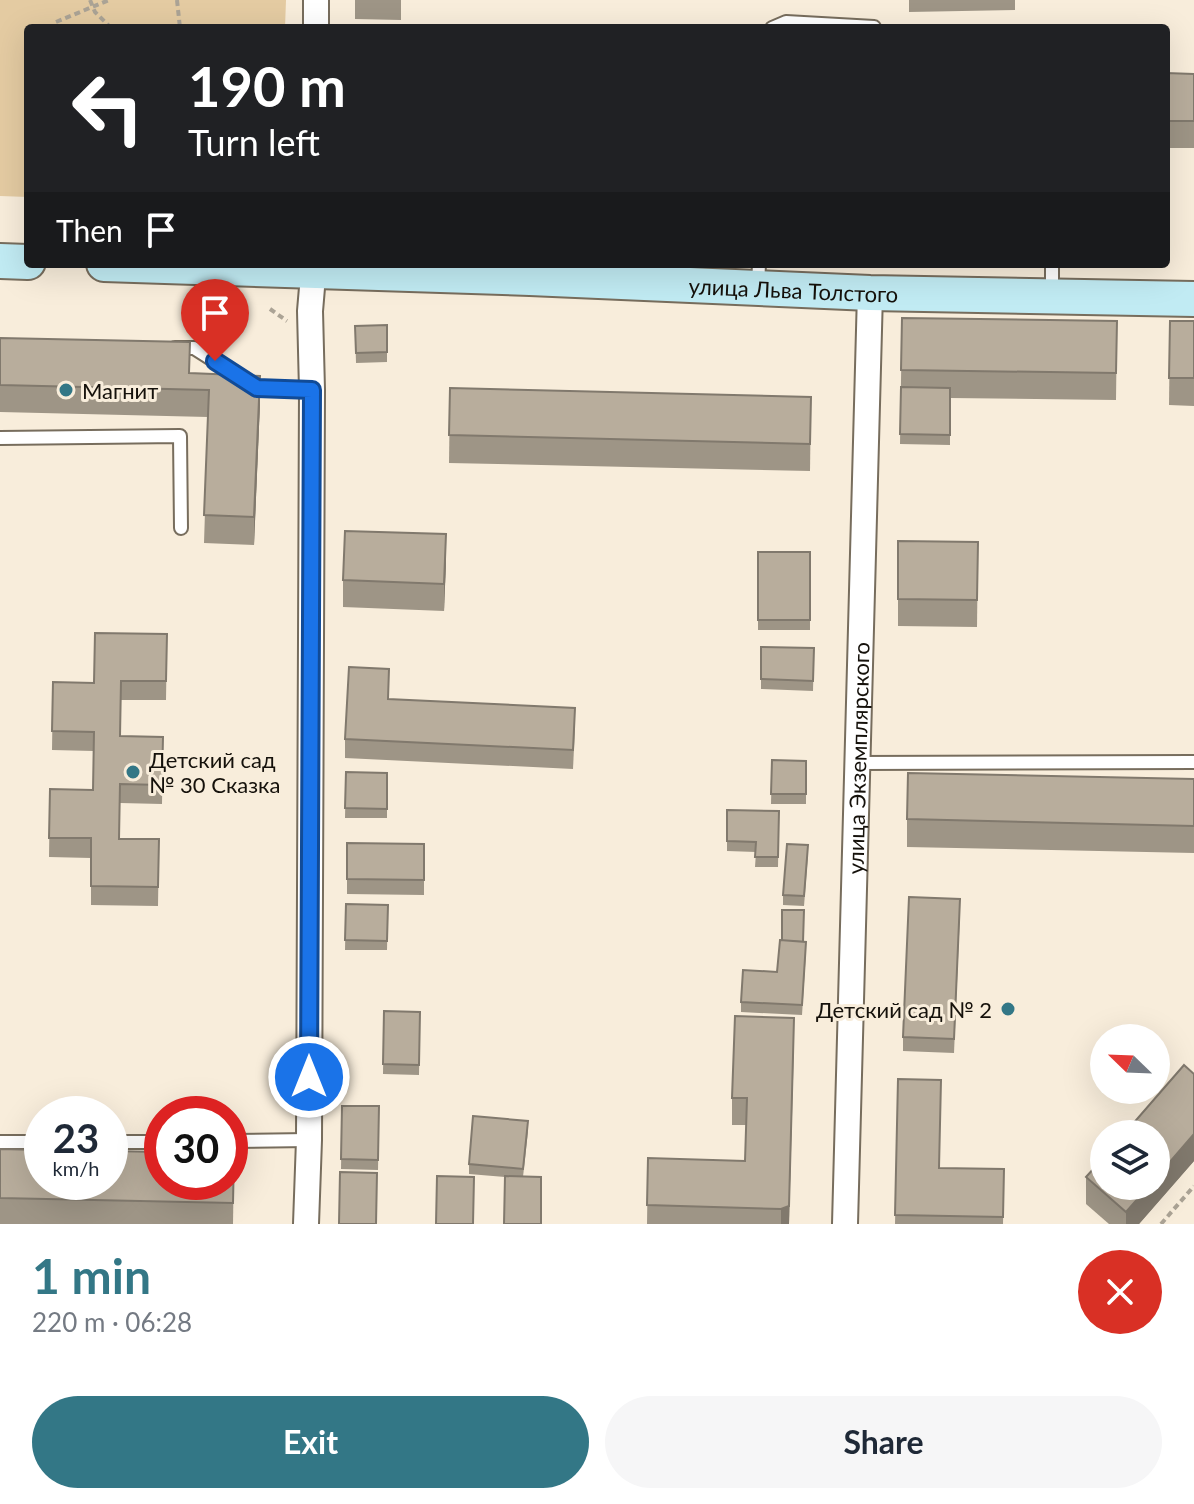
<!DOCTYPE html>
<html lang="en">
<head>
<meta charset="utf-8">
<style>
	:root { --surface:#fff; --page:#f6f6f7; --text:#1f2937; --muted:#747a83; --accent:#337786 }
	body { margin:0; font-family:Lato,sans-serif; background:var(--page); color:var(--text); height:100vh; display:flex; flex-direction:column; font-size:30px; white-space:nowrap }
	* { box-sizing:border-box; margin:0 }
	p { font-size:26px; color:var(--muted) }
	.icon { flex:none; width:44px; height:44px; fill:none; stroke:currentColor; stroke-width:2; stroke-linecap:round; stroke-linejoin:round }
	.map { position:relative; height:1224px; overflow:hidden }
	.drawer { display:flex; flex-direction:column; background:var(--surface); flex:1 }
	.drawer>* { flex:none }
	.top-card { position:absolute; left:24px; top:24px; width:1146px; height:244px; border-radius:8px; box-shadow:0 8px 32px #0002; background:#202124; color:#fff; overflow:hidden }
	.needle { width:52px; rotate:293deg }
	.tools { position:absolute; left:1090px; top:1024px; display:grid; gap:16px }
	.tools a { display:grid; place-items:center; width:80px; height:80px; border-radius:50%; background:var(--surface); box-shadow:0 8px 32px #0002; font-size:40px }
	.speed { position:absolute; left:24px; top:1096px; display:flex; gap:16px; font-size:40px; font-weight:700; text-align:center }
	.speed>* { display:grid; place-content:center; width:104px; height:104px; border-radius:50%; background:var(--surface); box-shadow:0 8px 32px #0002; line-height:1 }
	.speed small { font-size:20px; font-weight:400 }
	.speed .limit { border:12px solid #d22; background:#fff; color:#111 }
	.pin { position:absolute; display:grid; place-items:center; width:68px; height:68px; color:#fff; margin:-82px -34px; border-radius:50% 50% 50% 0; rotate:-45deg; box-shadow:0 0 8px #0007 }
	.pin .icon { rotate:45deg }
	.me { position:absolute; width:88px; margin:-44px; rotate:0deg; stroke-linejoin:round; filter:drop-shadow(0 0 6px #0008) }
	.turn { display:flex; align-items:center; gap:28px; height:168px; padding:0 32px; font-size:36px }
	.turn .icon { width:104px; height:104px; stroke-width:2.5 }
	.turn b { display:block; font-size:56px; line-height:68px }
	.then { display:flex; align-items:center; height:76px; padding:0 32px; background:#0003; gap:16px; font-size:30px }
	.round { display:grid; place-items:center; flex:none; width:84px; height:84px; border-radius:42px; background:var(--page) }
	.overview { display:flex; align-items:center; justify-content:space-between; height:136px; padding:0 32px }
	h1 { font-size:48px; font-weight:700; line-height:60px; color:var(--accent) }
	.button { display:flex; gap:16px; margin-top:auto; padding:16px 32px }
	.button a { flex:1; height:92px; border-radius:48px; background:var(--accent); color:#fff; font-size:32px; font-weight:700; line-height:92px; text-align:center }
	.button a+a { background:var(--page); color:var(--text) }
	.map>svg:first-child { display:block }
	.green { fill:#e4cba2 }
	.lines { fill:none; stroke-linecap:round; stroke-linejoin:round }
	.lane-casing { stroke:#776d5d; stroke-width:16 }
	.street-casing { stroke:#776d5d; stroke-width:28 }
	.secondary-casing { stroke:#776d5d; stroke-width:38 }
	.path { stroke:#aba395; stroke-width:4; stroke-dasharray:6 4; stroke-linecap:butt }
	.lane { stroke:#fff; stroke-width:12 }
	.street { stroke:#fff; stroke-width:24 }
	.secondary { stroke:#c1ebf3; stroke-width:34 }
	.wall { fill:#9e9586 }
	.shaded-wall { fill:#81796d }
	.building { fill:#b8ad9c; stroke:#81796d; stroke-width:2 }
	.route-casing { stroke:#114b97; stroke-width:20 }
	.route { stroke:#1a73e8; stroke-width:14 }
	.poi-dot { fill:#337786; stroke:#f8eddb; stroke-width:3 }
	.labels { text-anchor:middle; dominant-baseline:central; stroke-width:6; stroke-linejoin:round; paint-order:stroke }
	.street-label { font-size:22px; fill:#15110b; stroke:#f8eddb }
	.poi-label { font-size:22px; fill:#15110b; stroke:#f8eddb; text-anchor:start }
</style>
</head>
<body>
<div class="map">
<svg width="1194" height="1224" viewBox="0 0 1194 1224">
	<rect width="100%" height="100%" fill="#f8eddb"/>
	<polygon class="green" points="0,0 286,0 285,28 28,28 28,197 0,196"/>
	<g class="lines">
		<defs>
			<g id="lane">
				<polyline points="772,28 786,22 874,27"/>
				<polyline points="758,285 759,264"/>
				<polyline points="1052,293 1052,264"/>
				<polyline points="175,348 194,348 257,388 312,390"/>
				<polyline points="0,438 180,436 181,528"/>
				<polyline points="858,763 1194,762"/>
				<polyline points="230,1141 309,1140"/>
				<polyline points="0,1142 42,1142"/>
				<polyline points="110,1142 162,1142"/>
			</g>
			<g id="street">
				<polyline points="316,28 316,0"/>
				<polyline points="306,1224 309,1140 312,390 310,311 314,264"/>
				<path id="s1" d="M845,1224L870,293"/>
			</g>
			<g id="secondary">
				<polyline points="0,261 28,262"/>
				<path id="s2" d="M104,264L530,278L870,293L1194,299"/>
			</g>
		</defs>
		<use href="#lane" class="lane-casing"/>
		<use href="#street" class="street-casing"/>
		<use href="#secondary" class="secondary-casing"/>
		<g class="path">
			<polyline points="90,0 95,12 111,28"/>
			<polyline points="177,0 180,28"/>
			<polyline points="56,22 109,0"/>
			<polyline points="270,309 287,321"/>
			<polyline points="1161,1224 1194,1186"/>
		</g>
		<use href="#lane" class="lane"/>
		<use href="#street" class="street"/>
		<use href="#secondary" class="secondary"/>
	</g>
	<g class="wall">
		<polygon points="355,0 401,0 401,20 355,19"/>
		<polygon points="909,0 1015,0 1015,10 909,12"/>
		<polygon points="1166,73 1194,74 1194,148 1166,148"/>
		<polygon points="902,318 1117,321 1116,400 950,398 950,445 900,444"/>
		<polygon points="1170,321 1194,321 1194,406 1169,405"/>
		<polygon points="387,325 387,362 356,363 355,326"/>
		<polygon points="0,338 190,373 260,403 254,545 204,543 208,417 0,412"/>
		<polygon points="450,388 811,397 810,471 449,463"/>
		<polygon points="898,541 978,542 977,627 898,626"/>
		<rect x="758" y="552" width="52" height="78"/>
		<polygon points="446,561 444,611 343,607 343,580"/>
		<polygon points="167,634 166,700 121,700 121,736 163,737 162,804 120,803 119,839 159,839 158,906 91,905 91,858 49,857 50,789 93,790 94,751 52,750 53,682 94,683"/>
		<polygon points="761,647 814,648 813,691 761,689"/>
		<polygon points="389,699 575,727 573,769 345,758 345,739"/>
		<polygon points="772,760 806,761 806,804 771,804"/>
		<polygon points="346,772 387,773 387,818 345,818"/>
		<polygon points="1194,779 1194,853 907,847 907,819"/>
		<polygon points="727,810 779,811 778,867 755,867 756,852 727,851"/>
		<polygon points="347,843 424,844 424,895 347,894"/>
		<polygon points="808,855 804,906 783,905 783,895"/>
		<polygon points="346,904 388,905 387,950 345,950"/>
		<polygon points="960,913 954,1053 903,1051 903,1037"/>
		<polygon points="804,942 806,952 802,1015 741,1012 741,1002 777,972"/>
		<polygon points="384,1011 420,1012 419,1075 383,1074"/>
		<polygon points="794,1045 789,1224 647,1224 648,1158 745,1161 746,1125 732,1125 732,1098"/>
		<polygon points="1194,1074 1194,1161 1139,1224 1109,1224 1086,1204 1086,1177"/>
		<polygon points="898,1079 939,1168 1004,1169 1003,1224 895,1224"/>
		<polygon points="342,1106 379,1106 378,1170 341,1169"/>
		<polygon points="528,1131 523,1177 505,1177 469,1174 469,1164"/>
		<polygon points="0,1149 234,1154 233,1224 0,1224"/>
	</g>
	<g class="shaded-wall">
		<polygon points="260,376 260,403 254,545 254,517"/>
		<polygon points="446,534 446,561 444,611 444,584"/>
		<polygon points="794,1018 789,1224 781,1224 781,1209"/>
		<polygon points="1194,1134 1194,1161 1139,1224 1126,1224 1126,1212 1149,1186 1156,1186 1156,1178"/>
	</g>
	<g class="building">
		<polygon points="1166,73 1194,74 1194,121 1166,121"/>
		<polygon points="902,318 1117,321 1116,373 901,370"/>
		<polygon points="1170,321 1194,321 1194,378 1169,378"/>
		<polygon points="387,325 387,352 356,353 355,326"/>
		<polygon points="0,338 190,342 189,373 260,376 254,517 204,515 209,390 0,385"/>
		<polygon points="901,387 950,388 950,435 900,434"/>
		<polygon points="450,388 811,397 810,444 449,435"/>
		<polygon points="345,531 446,534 444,584 343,580"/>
		<polygon points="898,541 978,542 977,600 898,599"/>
		<rect x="758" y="552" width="52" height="68"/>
		<polygon points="95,633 167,634 166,681 121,681 120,736 163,737 162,785 120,784 119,839 159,839 158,887 91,886 91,838 49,838 50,789 93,790 94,732 52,731 53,682 94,683"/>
		<polygon points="761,647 814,648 813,681 761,679"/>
		<polygon points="349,667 389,669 388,699 575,708 573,750 345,739"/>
		<polygon points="772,760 806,761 806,794 771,794"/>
		<polygon points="346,772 387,773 387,809 345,808"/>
		<polygon points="908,773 1194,779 1194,826 907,819"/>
		<polygon points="727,810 779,811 778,857 755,857 756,842 727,841"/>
		<polygon points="347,843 424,844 424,880 347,879"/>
		<polygon points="787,844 808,845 804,896 783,895"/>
		<polygon points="909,897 960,899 954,1039 903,1037"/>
		<polygon points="346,904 388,905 387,941 345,940"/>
		<polygon points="782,910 804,910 803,942 782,941"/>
		<polygon points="780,940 806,942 802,1005 741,1002 743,970 777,972"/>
		<polygon points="384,1011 420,1012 419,1065 383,1064"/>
		<polygon points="735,1016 794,1018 789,1206 781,1209 647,1205 648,1158 745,1161 747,1098 732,1098"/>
		<polygon points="1184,1065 1194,1074 1194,1134 1156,1178 1156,1134 1124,1134"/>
		<polygon points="898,1079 941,1080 939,1168 1004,1169 1003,1217 895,1215"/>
		<polygon points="342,1106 379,1106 378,1160 341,1159"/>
		<polygon points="473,1116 528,1121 523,1169 469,1164"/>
		<polygon points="0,1149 42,1150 42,1182 110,1182 110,1151 162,1152 162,1182 230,1182 230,1154 234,1154 233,1203 0,1198"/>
		<polygon points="1104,1157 1104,1186 1149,1186 1126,1212 1086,1177"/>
		<polygon points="340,1172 377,1173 376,1224 339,1224"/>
		<polygon points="437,1176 474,1177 473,1224 436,1224"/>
		<polygon points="505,1176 541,1177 541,1224 504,1224"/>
	</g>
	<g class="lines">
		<defs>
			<polyline id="route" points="215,361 257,388 312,390 309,1077"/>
		</defs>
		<use href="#route" class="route-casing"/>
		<use href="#route" class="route"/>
	</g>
	<g class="poi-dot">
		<circle cx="66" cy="390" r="8"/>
		<circle cx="133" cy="772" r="8"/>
		<circle cx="1008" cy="1009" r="8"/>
	</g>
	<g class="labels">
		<g class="street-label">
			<text stroke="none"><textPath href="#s2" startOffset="690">улица Льва Толстого</textPath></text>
			<text stroke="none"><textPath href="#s1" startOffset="466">улица Экземплярского</textPath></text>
		</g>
		<g class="poi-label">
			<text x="82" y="390">Магнит</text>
			<text x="149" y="759">Детский сад<tspan x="149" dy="25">№ 30 Сказка</tspan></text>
			<text x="992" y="1009" text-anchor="end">Детский сад № 2</text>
		</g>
	</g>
</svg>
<div class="tools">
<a><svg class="needle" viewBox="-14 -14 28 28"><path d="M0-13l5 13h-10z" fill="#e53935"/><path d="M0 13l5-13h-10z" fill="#747a83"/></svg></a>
<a><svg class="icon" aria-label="layers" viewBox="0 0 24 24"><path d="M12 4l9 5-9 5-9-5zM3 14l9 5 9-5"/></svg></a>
</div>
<div class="speed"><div>23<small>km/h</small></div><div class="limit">30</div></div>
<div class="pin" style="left:215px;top:361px;background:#d93025"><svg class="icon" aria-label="arrive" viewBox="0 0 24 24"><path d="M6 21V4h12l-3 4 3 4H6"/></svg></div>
<svg class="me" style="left:309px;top:1077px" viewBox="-20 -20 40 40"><circle r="17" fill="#1a73e8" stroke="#fff" stroke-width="3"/><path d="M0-11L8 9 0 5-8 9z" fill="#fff"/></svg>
<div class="top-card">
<div class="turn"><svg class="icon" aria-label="left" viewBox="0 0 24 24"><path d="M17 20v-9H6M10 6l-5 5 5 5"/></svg><div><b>190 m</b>Turn left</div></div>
<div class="then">Then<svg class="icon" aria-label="arrive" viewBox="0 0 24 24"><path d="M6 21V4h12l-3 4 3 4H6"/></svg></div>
</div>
</div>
<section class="drawer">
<div class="overview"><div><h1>1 min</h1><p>220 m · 06:28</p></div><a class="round" style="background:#d93025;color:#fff"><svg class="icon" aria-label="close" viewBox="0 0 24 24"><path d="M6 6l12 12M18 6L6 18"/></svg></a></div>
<div class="button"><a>Exit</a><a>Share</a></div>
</section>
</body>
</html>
